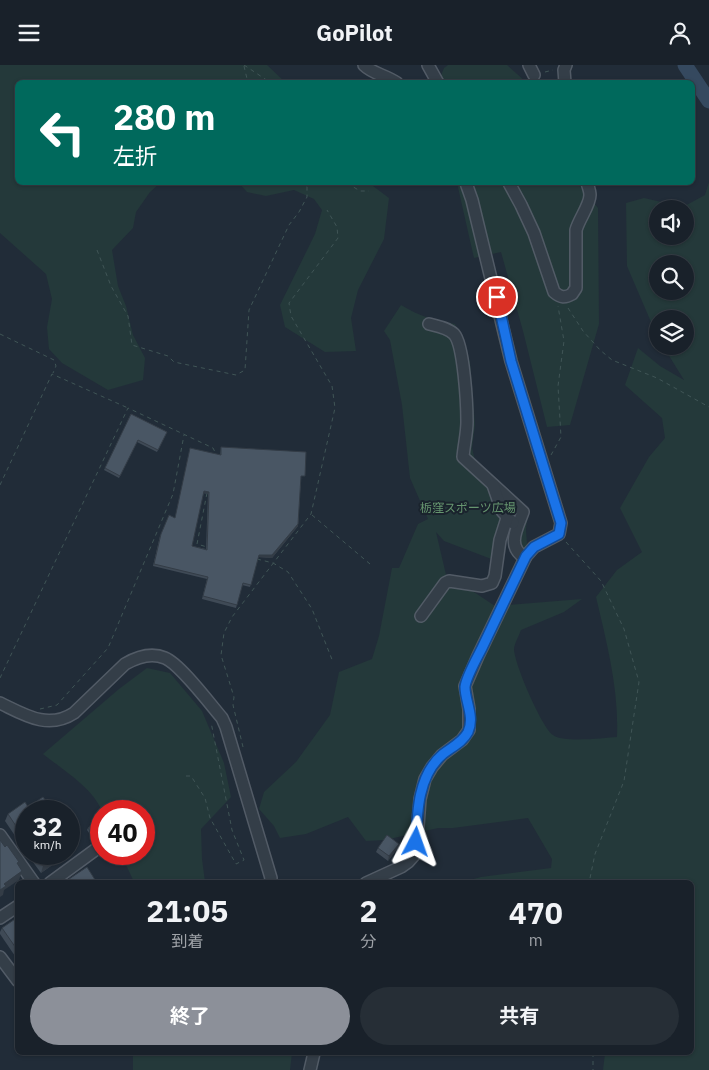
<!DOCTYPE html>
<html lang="ja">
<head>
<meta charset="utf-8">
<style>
	:root { --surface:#19212a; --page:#262e36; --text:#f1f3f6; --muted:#9fa3a8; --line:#373e47; --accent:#8c9099 }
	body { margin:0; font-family:"IBM Plex Sans","Noto Sans JP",sans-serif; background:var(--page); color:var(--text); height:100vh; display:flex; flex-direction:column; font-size:19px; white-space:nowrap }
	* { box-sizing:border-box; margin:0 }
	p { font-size:16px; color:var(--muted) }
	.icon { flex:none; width:28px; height:28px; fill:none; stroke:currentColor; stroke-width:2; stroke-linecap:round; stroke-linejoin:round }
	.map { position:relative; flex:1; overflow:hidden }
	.side { position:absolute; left:15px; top:815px; width:679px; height:175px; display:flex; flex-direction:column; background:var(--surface); border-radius:8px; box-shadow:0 1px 4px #0004,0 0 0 1px var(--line) }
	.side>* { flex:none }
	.guide { position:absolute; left:15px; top:15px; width:680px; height:105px; border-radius:8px; box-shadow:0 1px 4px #0004,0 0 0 1px var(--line); background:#00695c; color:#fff; overflow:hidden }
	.controls { position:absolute; left:649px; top:135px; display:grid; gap:10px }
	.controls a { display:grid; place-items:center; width:45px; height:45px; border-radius:50%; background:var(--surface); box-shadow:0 1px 4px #0004,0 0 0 1px var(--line); font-size:25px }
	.speed { position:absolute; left:15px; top:735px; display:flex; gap:10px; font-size:25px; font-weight:700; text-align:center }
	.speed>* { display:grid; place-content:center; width:65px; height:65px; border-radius:50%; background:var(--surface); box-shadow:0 1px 4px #0004,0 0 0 1px var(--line); line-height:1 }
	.speed small { font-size:12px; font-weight:400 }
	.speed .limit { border:8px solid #d22; background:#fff; color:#111 }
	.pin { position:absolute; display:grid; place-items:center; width:42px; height:42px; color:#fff; margin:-21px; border:2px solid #fff; border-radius:50%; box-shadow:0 1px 5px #0007 }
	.me { position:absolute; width:55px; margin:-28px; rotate:4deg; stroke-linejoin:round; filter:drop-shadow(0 0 4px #0008) }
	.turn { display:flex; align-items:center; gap:18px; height:105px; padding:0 15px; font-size:22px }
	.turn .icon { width:65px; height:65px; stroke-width:2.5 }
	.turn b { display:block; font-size:35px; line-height:42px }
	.eta { display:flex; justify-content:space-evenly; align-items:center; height:85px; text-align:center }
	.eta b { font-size:30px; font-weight:700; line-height:35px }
	.primary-button { display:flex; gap:10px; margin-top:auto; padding:10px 15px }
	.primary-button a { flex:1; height:58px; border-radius:30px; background:var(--accent); color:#fff; font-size:20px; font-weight:700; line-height:58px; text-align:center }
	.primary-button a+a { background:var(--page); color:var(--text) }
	header { display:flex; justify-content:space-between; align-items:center; height:65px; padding:0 15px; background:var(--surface); font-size:22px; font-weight:700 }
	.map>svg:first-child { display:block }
	.green { fill:#24393a; fill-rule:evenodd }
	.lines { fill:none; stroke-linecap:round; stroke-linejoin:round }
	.river { stroke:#35495f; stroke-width:15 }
	.minor-casing { stroke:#525b66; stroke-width:14 }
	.path { stroke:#405556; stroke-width:1; stroke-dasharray:4 4; stroke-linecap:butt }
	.minor { stroke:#343e48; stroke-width:11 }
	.wall { fill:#3f4a56; fill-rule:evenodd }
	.shaded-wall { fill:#333c46 }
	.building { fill:#495664; stroke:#333c46; fill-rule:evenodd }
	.route-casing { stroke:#114b97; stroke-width:12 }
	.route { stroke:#1a73e8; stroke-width:9 }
	.labels { text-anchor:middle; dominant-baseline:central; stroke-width:4; stroke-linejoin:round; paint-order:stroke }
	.park-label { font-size:12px; fill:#66956f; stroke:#1a232d }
</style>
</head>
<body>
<header><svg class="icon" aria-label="menu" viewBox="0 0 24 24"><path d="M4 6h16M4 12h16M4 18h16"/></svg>GoPilot<svg class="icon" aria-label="person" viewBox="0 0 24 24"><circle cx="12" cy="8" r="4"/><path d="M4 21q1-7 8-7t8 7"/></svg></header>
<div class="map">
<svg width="709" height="1005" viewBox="0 0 709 1005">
	<rect width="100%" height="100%" fill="#212c38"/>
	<g class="green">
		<polygon points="0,0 267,0 285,17 18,18 18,118 160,118 150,127 136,147 133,163 112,185 118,221 126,241 133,270 145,293 143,315 108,325 62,298 49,284 47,262 52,234 46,209 0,168"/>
		<polygon points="448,0 507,0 526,17 438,18 444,3"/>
		<path d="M709,117V1005H603L605,988H691V818L463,817L481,812L551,803L552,794L528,753L453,763H438L385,775L366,776L348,752L306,769L280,773L274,761L259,744L264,727L296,697L330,650L339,607L372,594L379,571L392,503H399L418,459L428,454L410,413L402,340L390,275L384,266L401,240C419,251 435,256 455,259L470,297L475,360L472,383L475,395L528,444C529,451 526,459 526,465C527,482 529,481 520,497L509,482L511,468L508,465L494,495L444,476L436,467L447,514L465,521L495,541L582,534L564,547L521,565C519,571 515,577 514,583C513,596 542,663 553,670C563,678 604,673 617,672C619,624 607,579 596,532L617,505L642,487L620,443L649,392L665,373L662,353L625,320L638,283L660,301L684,315L663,281H685V254H658L657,271L627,201L626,138L644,133L683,142L705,130ZM658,144H685V171H658ZM658,199H685V226H658Z"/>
		<polygon points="239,118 369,118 389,133 384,174 358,225 351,253 356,286 325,287 285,262 280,240 315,169 322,145 314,134 294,125 266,131 247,127"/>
		<polygon points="457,118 577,118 598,143 599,259 570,360 547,362 523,266 501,187 474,193"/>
		<path d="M147,603L170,608L202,646L224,698L231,732L201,764L202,794L205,817H134L121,789H144V746H102C92,722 63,705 43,689L119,624Z"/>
		<polygon points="133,988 292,988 290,1005 133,1005"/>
	</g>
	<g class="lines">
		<polyline class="river" points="685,0 709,36"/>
		<defs>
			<g id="minor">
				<path d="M364,0C373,9 386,10 397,18"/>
				<polyline points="428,0 438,18"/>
				<polyline points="529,0 534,10"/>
				<polyline points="565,18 564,5 566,0"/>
				<path d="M509,118L521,140L534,168L554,227C561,233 565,233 572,229L576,223V165C579,154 590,140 590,130C590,126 588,121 587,118"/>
				<path d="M429,259C437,261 448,263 454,269C464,280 467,340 467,357C467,368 464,380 463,392L523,447C517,464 506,481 525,493"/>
				<polyline points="493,420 502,446 513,458"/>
				<polyline points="421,551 445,518 449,516 482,521 492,518 495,511 500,475 507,453"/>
				<path d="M0,638C25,650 48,665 74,648L125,599C137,592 151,587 165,593C180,599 210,639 222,653L226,662L271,813L270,818"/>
				<polyline points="0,770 34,818"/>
				<polyline points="50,818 95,785"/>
				<polyline points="366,818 401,802 408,797 416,788 420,734 425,714 432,702 442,690 462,675 469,665 469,644 465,621 478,591 526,491 534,482 559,469 561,458 511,296 472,135 466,118"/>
				<polyline points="0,853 18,841"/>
				<polyline points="0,892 18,916"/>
				<polyline points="310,1005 314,988"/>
			</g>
		</defs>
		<use href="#minor" class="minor-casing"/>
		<g class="path">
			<polyline points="244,0 271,18"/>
			<polyline points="244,1 248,18"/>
			<polyline points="545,7 553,5"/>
			<polyline points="347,118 360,126 369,126"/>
			<polyline points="97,185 111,221 128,251 132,280 168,291 174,297 236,310 245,305 249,245 289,160 299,147 307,132 307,122 305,118"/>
			<polyline points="568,243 583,266 600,285 612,295 657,313 709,342"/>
			<polyline points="0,269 54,295 56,301 53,308"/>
			<polyline points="551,390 561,372 558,321 564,276 558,241"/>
			<polyline points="0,420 52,309 128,343"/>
			<polyline points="207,428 197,479 207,482"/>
			<polyline points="312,450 370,499"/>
			<polyline points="566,477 601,516 624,564 639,617 624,716 595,789 589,818"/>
			<polyline points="257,494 273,498 288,507 312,544 333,597"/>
			<polyline points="0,613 128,343 213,383 215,387 214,389"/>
			<polyline points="40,644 57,640 108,583 173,429 184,370"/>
			<polyline points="243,682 233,640 234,632 221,590 224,568 232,552 311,449 335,343 332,321 291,251 289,238 338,173 337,162 327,145"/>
			<polyline points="186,711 191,711 205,733 210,753 236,799 244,795 232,765 211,657"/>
			<polyline points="593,988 593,1005"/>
		</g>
		<use href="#minor" class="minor"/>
	</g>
	<g class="wall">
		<polygon points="131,349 167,367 157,387 137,377 119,413 104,405"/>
		<path d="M221,382L304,414L301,413L298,461L272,493L258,492L250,522L242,520L236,543L202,534L207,514L153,501L160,471L175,453L220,390ZM203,428L208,429L206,484L192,481Z"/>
		<polygon points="26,746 26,787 5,756 8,749"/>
		<polygon points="88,763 98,766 91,771 87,765"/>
		<polygon points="399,779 397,784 388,796 376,787 378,783"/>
		<polygon points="27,789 60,789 58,796 41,808"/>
		<polygon points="18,852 18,893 17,894 0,869 0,867 2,863"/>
	</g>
	<g class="shaded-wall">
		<polygon points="204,426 209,427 208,429 203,428"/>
		<polygon points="298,459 298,461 272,493 258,492 259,490"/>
		<polygon points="99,764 98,766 91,771 92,769"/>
		<polygon points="399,779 397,784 388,796 389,791"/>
		<polygon points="60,789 58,796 41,808 43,801"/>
		<polygon points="22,806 19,815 4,825 3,830 0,832 0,825 4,819"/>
	</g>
	<g class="building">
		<polygon points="131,349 167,367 158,385 138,375 120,411 105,403"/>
		<path d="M221,382L306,387L305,411H301L298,459L272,490H259L251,520L243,518L237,540L203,531L208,512L154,499L161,469L169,450L175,453L190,383L221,390ZM204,426L209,427L207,485L192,481Z"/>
		<polygon points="43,732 53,746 26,746 26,776 8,749 25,737 28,742"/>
		<polygon points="95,758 99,764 92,769 88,763"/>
		<polygon points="387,770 399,779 389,791 378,783"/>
		<polygon points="0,775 5,782 7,780 19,797 17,798 22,806 4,819 6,821 0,825"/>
		<polygon points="35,789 60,789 43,801"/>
		<polygon points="87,802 97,818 63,818"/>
		<polygon points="18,852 18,886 2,863"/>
	</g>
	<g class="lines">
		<defs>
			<path id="route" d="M416,777C417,747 418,710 443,689C452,682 463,677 468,667C475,652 465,636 465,622C466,612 477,593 482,583C497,552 511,522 526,491L534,482L559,469L561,458L511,296L497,232"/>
		</defs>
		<use href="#route" class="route-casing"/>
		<use href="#route" class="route"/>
	</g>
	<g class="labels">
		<g class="park-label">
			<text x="468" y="442">栃窪スポーツ広場</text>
		</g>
	</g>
</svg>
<div class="controls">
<a><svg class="icon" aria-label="sound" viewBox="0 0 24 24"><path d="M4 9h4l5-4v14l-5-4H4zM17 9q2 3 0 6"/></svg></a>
<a><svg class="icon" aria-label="search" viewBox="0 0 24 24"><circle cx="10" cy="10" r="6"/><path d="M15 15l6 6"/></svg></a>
<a><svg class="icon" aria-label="layers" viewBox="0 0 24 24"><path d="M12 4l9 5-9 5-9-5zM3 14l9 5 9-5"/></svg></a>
</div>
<div class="speed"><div>32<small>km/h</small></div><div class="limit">40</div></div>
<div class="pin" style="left:497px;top:232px;background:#d93025"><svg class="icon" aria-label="arrive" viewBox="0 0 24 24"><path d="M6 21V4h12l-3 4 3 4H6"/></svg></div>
<svg class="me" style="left:416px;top:777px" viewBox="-20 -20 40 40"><path d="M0-17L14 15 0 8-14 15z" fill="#1a73e8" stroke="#fff" stroke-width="4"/></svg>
<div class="guide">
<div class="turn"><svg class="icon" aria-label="left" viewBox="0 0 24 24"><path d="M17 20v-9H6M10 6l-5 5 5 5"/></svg><div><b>280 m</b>左折</div></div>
</div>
<section class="side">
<div class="eta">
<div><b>21:05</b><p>到着</p></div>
<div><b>2</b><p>分</p></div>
<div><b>470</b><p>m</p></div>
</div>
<div class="primary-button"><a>終了</a><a>共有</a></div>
</section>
</div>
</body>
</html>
